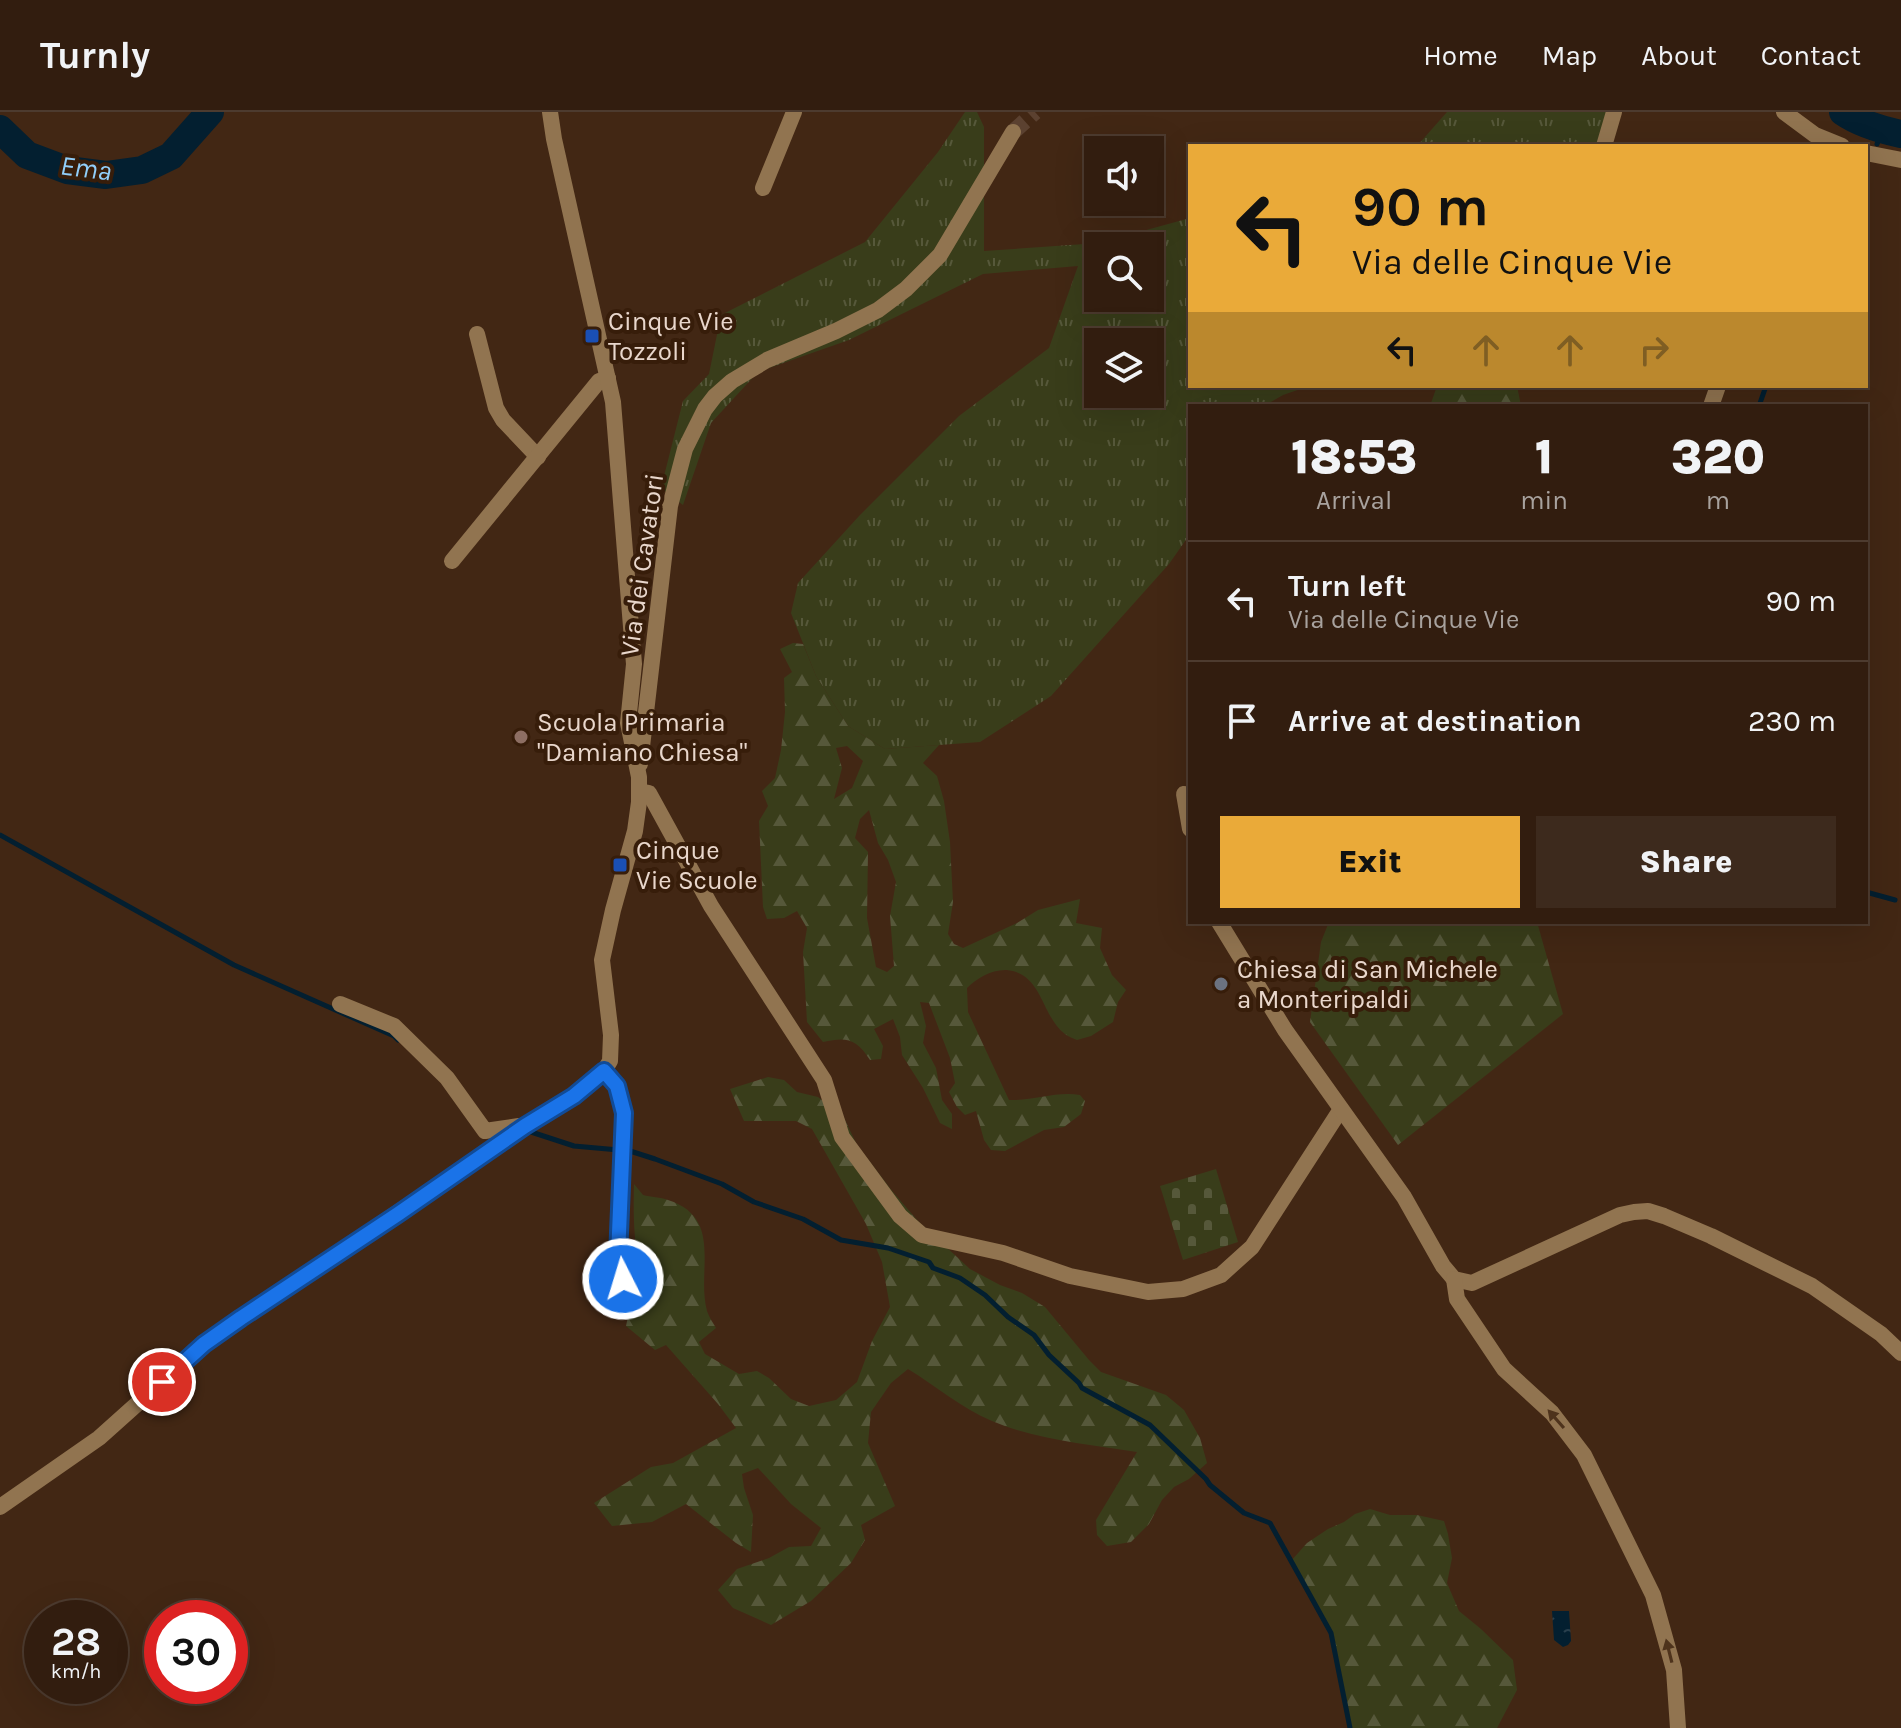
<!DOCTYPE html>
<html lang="en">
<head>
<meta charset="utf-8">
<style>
	:root { --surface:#321d0f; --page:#3d2a1d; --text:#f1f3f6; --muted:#a8a29e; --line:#4d3b2f; --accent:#eaaa39 }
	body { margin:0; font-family:Karla,sans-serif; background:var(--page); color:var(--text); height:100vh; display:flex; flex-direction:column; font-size:30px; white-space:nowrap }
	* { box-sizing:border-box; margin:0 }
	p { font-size:26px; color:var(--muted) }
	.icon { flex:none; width:44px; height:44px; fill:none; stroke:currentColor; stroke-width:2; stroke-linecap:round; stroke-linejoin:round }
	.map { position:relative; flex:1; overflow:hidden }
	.panel { position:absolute; left:1188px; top:292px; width:680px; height:520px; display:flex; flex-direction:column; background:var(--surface); border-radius:0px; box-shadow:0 8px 32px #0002,0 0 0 2px var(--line) }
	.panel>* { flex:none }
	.guide { position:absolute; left:1188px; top:32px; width:680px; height:244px; border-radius:0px; box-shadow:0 8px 32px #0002,0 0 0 2px var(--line); background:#eaaa39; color:#111; overflow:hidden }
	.buttons { position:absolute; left:1084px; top:24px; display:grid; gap:16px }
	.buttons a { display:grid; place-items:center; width:80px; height:80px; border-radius:0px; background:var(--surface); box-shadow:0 8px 32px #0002,0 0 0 2px var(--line); font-size:40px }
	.speed { position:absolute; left:24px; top:1488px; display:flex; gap:16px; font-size:40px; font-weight:700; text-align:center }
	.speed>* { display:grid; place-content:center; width:104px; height:104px; border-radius:50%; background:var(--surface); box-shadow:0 8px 32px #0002,0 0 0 2px var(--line); line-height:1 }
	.speed small { font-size:20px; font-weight:400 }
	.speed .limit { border:12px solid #d22; background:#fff; color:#111 }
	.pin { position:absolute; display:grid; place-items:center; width:68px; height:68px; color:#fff; margin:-34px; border:4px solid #fff; border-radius:50%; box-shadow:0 2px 8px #0007 }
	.me { position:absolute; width:88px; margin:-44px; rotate:355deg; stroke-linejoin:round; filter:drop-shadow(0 0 6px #0008) }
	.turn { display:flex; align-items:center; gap:28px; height:168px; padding:0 32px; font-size:36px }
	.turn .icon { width:104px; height:104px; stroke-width:2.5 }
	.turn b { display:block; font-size:56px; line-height:68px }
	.lanes { display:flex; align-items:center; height:76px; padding:0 32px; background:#0003; justify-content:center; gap:40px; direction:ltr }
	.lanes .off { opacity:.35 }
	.eta { display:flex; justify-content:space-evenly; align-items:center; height:136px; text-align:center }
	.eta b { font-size:48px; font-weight:800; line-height:56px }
	.primary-button { display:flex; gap:16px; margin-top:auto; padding:16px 32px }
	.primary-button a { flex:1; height:92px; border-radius:0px; background:var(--accent); color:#111; font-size:32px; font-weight:800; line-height:92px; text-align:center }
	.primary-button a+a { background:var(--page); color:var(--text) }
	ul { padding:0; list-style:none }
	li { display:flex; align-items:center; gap:24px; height:120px; padding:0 32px; border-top:2px solid var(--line) }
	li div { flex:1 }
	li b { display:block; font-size:30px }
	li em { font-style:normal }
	header { display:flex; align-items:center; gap:48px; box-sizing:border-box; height:112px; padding:0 40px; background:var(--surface); border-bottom:2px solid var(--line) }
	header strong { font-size:38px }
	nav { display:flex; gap:44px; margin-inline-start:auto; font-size:28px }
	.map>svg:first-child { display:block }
	.grass { fill:url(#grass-tufts); fill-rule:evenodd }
	.forest { fill:url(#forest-firs); fill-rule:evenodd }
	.cemetery { fill:url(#cemetery-stones) }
	.water { fill:url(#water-ripples) }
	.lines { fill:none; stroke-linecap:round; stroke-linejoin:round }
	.stream { stroke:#031f30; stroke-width:5 }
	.river { stroke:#031f30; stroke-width:28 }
	.minor-tunnel { stroke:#5b4130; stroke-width:16; stroke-dasharray:16 8; stroke-linecap:butt }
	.minor { stroke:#917450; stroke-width:16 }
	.oneway { fill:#4e331c }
	.route-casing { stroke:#114b97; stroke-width:20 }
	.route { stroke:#1a73e8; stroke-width:14 }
	.transit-dot { fill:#1a4fb4; stroke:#371d0a; stroke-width:3 }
	.education-dot { fill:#8d6e63; stroke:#371d0a; stroke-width:3 }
	.worship-dot { fill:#6b7280; stroke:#371d0a; stroke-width:3 }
	.labels { text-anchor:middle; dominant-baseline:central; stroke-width:8; stroke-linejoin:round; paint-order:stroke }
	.poi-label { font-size:26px; fill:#e9d7cc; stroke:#371d0a; text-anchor:start }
	.street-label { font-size:26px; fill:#e9d7cc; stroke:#371d0a }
	.water-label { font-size:28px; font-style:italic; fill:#91cef9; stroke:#371d0a }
</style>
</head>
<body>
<header>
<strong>Turnly</strong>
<nav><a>Home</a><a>Map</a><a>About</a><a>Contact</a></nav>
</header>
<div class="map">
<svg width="1901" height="1616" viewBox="0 0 1901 1616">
	<defs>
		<pattern id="grass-tufts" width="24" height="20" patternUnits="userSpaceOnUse" patternTransform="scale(2)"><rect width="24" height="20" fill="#393d1a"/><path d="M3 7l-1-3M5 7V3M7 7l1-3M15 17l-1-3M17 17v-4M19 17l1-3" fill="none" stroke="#56583a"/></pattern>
		<pattern id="forest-firs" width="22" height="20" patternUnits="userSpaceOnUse" patternTransform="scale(2)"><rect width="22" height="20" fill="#393d1a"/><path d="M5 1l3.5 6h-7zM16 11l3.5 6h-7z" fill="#56583a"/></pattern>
		<pattern id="cemetery-stones" width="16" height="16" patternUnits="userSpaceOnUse" patternTransform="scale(2)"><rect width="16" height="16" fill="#393d1a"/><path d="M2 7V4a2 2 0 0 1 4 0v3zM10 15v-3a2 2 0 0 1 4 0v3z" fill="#56583a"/></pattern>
		<pattern id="water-ripples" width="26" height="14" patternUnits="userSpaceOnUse" patternTransform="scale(2)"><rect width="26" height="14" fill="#031f30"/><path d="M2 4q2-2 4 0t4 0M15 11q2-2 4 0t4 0" fill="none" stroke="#283f4d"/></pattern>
	</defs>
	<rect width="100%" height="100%" fill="#422714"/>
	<g class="grass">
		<path d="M965,0H977L984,15V139L1099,131L1190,106V274H1309L1283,283L1264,294H1190V422L1169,452L1051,584L980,630L885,637L848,614L816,564L791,501L798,471L860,403L959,304L1049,236L1078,154L983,162L849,228L758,260L711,311L683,393L661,376L683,289L709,262L721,203L865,130L938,40ZM1098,134H1150V186H1098ZM1098,230H1150V282H1098Z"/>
		<polygon points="1447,0 1610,0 1600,34 1417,34"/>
	</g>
	<g class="forest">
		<polygon points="1437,274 1517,274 1521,294 1430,294"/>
		<path d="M793,531L803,532L816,564L848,614L885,637L939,633L923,651L937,664L944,689L950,730L953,790L948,822L954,832L963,836L1017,811L1038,798L1080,787L1076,811L1102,816L1100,836L1112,863L1126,878L1118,890L1113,910L1091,924L1077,928C1073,926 1069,925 1065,922C1041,904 1043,862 1007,858C992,857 977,866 967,876L968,900L1009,988C1034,989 1056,979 1080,983L1085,989L1081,1002L1064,1015L1044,1018L1005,1039L991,1038L984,1028L976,999L965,1003L957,995L949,980L955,971L950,946L929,891L920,890L926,914L923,931L936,956L942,988L952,1002V1017L940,1011L923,976L902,943L900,925L893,907L874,917L883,934L881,947L870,948C856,926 846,925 823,930L807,910L803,840L807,816L797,799L784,806L767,807L763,795L759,709L768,694L762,679L775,666L781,638L785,600L784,566L792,560L780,537ZM847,634L863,649L852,676L834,687L842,656L836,636ZM869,698L878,731L888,748L896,770L890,804L894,854L887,860L876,855L867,806L868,740L855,726L860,707Z"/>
		<polygon points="1329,810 1537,810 1563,902 1398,1033 1310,910 1321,830"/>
		<path d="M768,965L784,968L797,980L818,985L844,1006L857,1033L893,1080L918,1109L970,1157L1000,1173L1022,1181L1045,1195L1089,1248L1101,1260L1166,1283L1184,1298L1200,1326L1207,1351L1189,1367L1174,1375L1162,1388L1149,1412L1131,1430L1107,1434L1097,1423L1096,1408L1137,1340C1089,1332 1037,1328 992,1309C961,1296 936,1274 908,1257L891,1271L871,1300L868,1331L895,1394L861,1413L865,1428L851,1451L811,1489L771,1513L733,1496L718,1478L737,1457L769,1446L789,1435L811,1434L821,1416L791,1392L758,1356L742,1362L744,1376L753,1403L751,1440L736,1431L686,1392L652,1410L612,1414L594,1391L651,1355L673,1351L736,1316L718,1292L666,1233L655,1238L626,1214L630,1195L644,1175C634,1139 633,1109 634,1072L643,1083C651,1085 660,1085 668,1088C724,1106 696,1159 707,1199C709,1205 713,1211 716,1216L699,1230L705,1242L739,1262L757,1259L769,1266L791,1287L809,1294L836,1288L857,1270L872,1229L890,1195L882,1150L866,1112L812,1017L796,1009H744L730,977Z"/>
		<polygon points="1370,1397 1390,1403 1417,1403 1444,1409 1448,1422 1452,1446 1447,1471 1459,1499 1481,1517 1513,1548 1517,1578 1497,1616 1350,1616 1331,1521 1291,1449 1307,1431 1328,1417 1344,1410 1355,1402"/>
	</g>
	<polygon class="cemetery" points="1216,1057 1238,1130 1183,1148 1160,1074"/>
	<polygon class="water" points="1552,1499 1569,1499 1571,1529 1568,1533 1563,1535 1554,1528"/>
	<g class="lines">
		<g class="stream">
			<polyline points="1877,32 1883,17"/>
			<polyline points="1759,294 1766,274"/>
			<polyline points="0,723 234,853 394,924 398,928"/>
			<polyline points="1866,780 1895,788"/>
			<polyline points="525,1018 574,1034 630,1039 655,1047 722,1072 754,1090 803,1107 841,1128 888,1136 929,1150 933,1156 960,1166 985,1183 1008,1205 1034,1223 1049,1243 1079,1271 1082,1276 1150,1313 1206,1367 1210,1373 1244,1401 1270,1411 1331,1521 1350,1616"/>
		</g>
		<g class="river">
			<path d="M1843,0C1859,11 1882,18 1901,22"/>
			<polyline points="0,17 27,43 67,58 106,63 142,58 171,44 210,0"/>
		</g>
		<polyline class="minor-tunnel" points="1013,20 1035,0"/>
		<g class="minor">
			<polyline points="1784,0 1815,23 1842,34"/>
			<polyline points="1604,34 1614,0"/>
			<polyline points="1866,41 1901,48"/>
			<polyline points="763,76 794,0"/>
			<polyline points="477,222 496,296 503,308 538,345"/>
			<polyline points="1711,294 1718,274"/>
			<polyline points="452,449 599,269 608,266"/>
			<polyline points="640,652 670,394 685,337 705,297 715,284 732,269 767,248 836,219 878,198 906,177 940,143 1013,20"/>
			<polyline points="639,679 649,681 711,794 824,968 842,1025 900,1104 922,1123 1003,1141 1070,1164 1148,1180 1183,1177 1221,1163 1252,1135 1341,997"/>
			<polyline points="1184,682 1190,717"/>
			<polyline points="1219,810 1285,918 1404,1085 1443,1154 1454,1167 1472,1171 1620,1103 1634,1100 1648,1099 1664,1104 1711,1124 1812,1174 1881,1222 1901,1241"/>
			<polyline points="340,892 394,914 447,966 485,1019 519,1014"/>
			<polyline points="604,959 617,974 624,1001 618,1145 623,1167"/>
			<polyline points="1454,1167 1457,1187 1504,1257 1552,1301 1584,1343 1653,1483 1674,1558 1678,1616"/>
			<polyline points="0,1395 99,1326 204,1232 525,1014 574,984 591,971 604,959 610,949 611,923 602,848 613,798 635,719 639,690 639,665 628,611 634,552 613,290 554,27 550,0"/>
		</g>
	</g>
	<defs><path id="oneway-solid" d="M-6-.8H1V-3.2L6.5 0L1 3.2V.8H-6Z" transform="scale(2)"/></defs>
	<g class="oneway">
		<use href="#oneway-solid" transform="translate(1556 1307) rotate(-131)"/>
		<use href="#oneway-solid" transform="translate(1669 1539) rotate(-104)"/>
	</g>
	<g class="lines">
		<defs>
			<polyline id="route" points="162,1270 204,1232 241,1206 398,1102 525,1014 574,984 604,959 617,974 624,1001 618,1145 623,1167"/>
		</defs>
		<use href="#route" class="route-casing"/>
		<use href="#route" class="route"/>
	</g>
	<g class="transit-dot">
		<rect x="584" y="216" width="16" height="16" rx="4"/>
		<rect x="612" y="745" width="16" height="16" rx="4"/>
	</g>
	<circle class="education-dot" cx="521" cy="625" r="8"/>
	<circle class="worship-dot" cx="1221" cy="872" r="8"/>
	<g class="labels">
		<g class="poi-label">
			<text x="608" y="209">Cinque Vie<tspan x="608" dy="30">Tozzoli</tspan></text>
			<text x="537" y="610">Scuola Primaria<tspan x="537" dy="30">"Damiano Chiesa"</tspan></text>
			<text x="636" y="738">Cinque<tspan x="636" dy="30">Vie Scuole</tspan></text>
			<text x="1237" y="857">Chiesa di San Michele<tspan x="1237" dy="30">a Monteripaldi</tspan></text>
		</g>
		<g class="street-label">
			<text transform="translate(642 453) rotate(-82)">Via dei Cavatori</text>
		</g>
		<g class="water-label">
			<text transform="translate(86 56) rotate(7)">Ema</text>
		</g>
	</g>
</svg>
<div class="buttons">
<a><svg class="icon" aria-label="sound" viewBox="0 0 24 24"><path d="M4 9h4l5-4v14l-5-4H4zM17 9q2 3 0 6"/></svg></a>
<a><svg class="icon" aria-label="search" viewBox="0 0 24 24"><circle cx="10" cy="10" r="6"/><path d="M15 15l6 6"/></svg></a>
<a><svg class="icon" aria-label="layers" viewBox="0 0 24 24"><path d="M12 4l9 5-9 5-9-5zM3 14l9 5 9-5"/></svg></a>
</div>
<div class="speed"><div>28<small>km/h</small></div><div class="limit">30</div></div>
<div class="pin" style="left:162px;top:1270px;background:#d93025"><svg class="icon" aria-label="arrive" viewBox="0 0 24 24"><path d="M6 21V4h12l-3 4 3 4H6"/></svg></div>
<svg class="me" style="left:623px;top:1167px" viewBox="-20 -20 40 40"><circle r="17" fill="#1a73e8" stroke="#fff" stroke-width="3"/><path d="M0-11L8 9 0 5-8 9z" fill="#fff"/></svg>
<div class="guide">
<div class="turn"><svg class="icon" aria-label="left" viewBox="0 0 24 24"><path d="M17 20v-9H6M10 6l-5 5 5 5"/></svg><div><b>90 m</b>Via delle Cinque Vie</div></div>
<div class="lanes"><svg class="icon" aria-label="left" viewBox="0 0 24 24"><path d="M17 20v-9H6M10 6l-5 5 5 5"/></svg><svg class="icon off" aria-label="ahead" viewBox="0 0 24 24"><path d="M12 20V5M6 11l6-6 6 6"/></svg><svg class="icon off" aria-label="ahead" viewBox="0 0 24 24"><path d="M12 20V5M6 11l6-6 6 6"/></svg><svg class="icon off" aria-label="right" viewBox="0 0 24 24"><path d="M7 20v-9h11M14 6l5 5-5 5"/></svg></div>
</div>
<section class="panel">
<div class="eta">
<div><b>18:53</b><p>Arrival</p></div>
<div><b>1</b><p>min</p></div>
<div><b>320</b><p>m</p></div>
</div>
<ul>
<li><svg class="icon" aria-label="left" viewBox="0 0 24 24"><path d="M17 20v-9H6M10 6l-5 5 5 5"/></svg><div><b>Turn left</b><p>Via delle Cinque Vie</p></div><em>90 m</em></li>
<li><svg class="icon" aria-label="arrive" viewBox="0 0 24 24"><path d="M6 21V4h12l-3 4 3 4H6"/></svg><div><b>Arrive at destination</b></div><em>230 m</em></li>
</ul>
<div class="primary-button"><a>Exit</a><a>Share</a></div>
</section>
</div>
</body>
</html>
